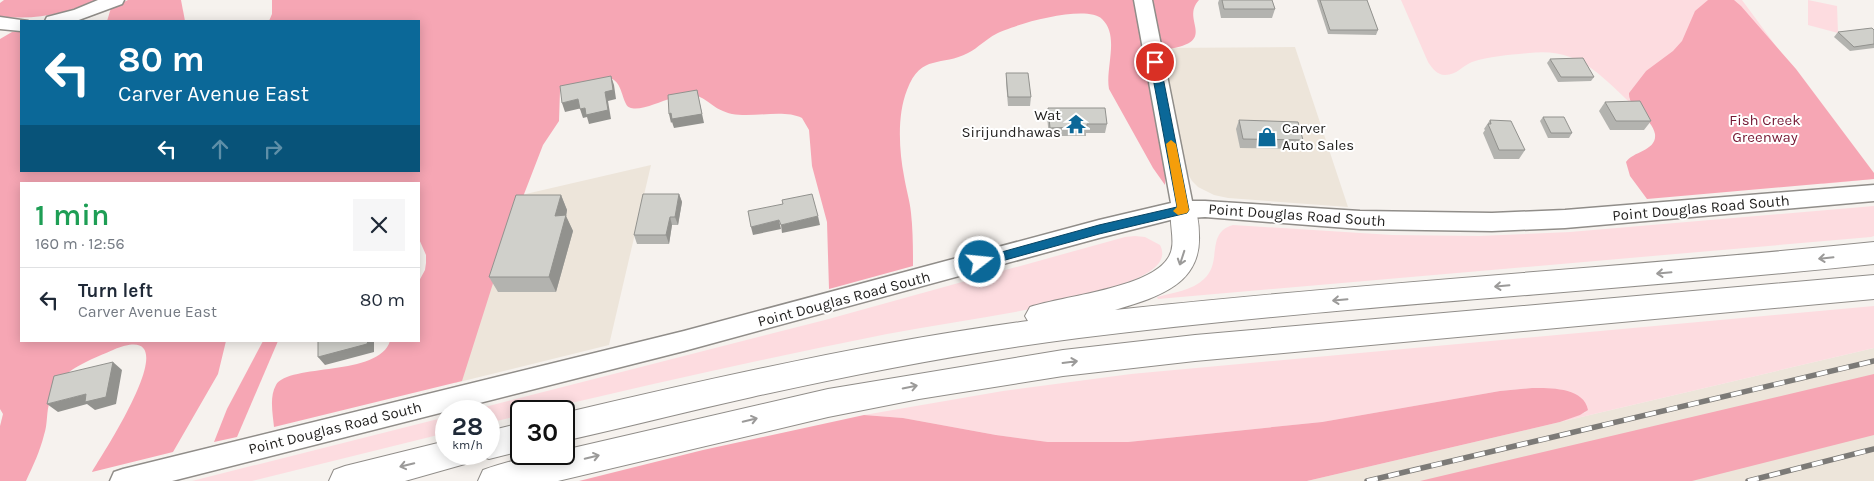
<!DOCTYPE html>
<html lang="en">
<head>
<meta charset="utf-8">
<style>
	:root { --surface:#fff; --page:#f6f6f7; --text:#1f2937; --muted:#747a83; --line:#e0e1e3 }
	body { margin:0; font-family:Karla,sans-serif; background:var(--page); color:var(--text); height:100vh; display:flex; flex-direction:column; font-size:19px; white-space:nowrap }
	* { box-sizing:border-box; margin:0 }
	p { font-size:16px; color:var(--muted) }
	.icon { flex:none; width:28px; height:28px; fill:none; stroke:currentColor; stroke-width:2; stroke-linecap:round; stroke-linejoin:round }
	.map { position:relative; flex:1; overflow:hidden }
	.panel { position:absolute; left:20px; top:182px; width:400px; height:160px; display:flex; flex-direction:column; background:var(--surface); border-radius:0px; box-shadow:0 2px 12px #0003 }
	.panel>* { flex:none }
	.banner { position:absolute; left:20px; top:20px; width:400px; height:152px; border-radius:0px; box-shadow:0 2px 12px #0003; background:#0b6898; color:#fff; overflow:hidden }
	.speed { position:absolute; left:435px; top:400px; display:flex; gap:10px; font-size:25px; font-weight:700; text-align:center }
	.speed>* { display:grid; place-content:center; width:65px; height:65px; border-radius:50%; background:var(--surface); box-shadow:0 2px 12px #0003; line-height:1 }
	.speed small { font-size:12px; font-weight:400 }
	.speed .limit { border:2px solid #111; border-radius:8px; background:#fff; color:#111 }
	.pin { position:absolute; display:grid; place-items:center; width:42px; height:42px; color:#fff; margin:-21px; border:2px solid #fff; border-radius:50%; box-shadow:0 1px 5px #0007 }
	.me { position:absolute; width:55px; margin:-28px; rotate:74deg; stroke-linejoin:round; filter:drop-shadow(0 0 4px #0008) }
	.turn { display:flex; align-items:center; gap:18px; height:105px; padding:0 15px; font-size:22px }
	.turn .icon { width:65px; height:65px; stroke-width:2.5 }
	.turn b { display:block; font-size:35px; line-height:42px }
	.lanes { display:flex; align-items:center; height:48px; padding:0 15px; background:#0003; justify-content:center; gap:25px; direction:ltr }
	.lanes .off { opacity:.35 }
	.round { display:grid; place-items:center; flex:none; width:52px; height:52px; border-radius:0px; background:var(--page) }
	.headline { display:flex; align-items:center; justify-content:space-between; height:85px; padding:0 15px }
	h1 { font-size:30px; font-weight:600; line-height:38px; color:#1e9e55 }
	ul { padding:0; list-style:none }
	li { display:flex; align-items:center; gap:15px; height:65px; padding:0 15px; border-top:1px solid var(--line) }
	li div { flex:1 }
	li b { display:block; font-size:19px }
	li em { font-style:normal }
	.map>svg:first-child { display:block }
	.built { fill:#ede5da }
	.green { fill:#fddce0 }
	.forest { fill:#f6a6b4 }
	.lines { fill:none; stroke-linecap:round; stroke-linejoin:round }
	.minor-casing { stroke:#908d89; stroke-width:3 }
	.highway-casing { stroke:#908d89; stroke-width:2 }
	.minor { fill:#fff; fill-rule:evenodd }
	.highway { fill:#fff; fill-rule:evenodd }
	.rail-casing { stroke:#7c7a77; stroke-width:5.5 }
	.rail { stroke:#fff; stroke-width:4; stroke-dasharray:11; stroke-linecap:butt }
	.wall { fill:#b3b3af }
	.shaded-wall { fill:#92928e }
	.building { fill:#d0d0cb; stroke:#92928e }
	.oneway { stroke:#9b9a99 }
	.route { fill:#0b6898; stroke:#074463 }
	.slow { fill:#f59e0b }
	.labels { text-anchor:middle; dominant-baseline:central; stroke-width:4; stroke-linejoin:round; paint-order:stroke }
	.poi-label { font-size:15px; fill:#201f1d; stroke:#fff; text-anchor:end }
	.park-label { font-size:15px; fill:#761a35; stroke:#fff }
	.street-label { font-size:15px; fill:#201f1d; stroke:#fff }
</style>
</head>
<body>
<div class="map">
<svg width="1874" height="481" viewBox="0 0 1874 481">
	<rect width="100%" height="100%" fill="#f6f2ee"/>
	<g class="built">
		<polygon points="1295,47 1348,207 1228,198 1214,195 1198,187 1192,181 1185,169 1161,48"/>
		<polygon points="651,165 609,345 455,383 517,196"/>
		<polygon points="1874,348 1874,481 1307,481 1560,422"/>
	</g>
	<g class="green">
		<path d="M1401,0H1742L1874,179L1823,184L1646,71L1629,93V99L1636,108C1601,77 1581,47 1529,53C1510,55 1490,56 1472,62C1462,66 1457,75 1445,75C1437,75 1432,68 1428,62Z"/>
		<polygon points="1808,0 1837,6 1838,33 1808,25"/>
		<path d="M1874,206V236L1871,237L1158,299L1157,297C1172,293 1193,290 1204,279C1223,262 1205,233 1233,225L1392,235L1479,236L1570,232Z"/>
		<path d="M1135,236L1145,237L1160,245C1172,268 1133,280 1117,286C1044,312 963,319 887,334C770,357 653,384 536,411H521V415L489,423V411H469L825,320L1125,237Z"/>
		<polygon points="1874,306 1874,348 1560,422 1586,412 1532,388 1500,391 1322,422 1128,442 1048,442 996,435 903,418 864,415 1003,391 1131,374"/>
		<polygon points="446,417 446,433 252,481 192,481"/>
	</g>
	<g class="forest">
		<path d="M4,0H99C66,13 35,21 0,16V3Z"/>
		<polygon points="128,0 181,0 185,21 107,21 111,8"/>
		<path d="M272,0H1134L1166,171L1165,185L1153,168L1109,89C1105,68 1120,36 1102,19C1086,4 1015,24 996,34C986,39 978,48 968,53C942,67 921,53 907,90C897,115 899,150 904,176C906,189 910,201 911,213C913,231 913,249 913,266L829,289L827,222L812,166L809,130L802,118C784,109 753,118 732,114C715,110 711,102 698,96C689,97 679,97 670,99C660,101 632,116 626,104C621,94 621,82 610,78L560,91L559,121L543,145L509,233L462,381L274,427C273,415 269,397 276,385C289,363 379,377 390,341H419V281L425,270L426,263V255L419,239V184H21V341H226L218,374L173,452L92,472C103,453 194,316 113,350C101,355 74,366 66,375C61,383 53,393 50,401C46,411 48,424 44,435C40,451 33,466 26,481H0V426L3,414L0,409V39L12,32H21V171H419V21H269L272,14Z"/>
		<path d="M1152,0H1199C1179,21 1223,43 1161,50Z"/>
		<path d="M1708,0H1734L1741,6L1796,69L1874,173V179L1647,199L1630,176L1626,162C1633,151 1657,151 1655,134C1652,117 1628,110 1629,93L1646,71L1673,51L1682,41L1695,11Z"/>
		<polygon points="263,341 278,341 237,437 214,442 227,409"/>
		<polygon points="1874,374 1874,435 1692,481 1420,481"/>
		<path d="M1532,388C1549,388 1584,387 1588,410L1580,415L1560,422L1307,481H579L703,450L864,415L903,418L996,435L1048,442H1128L1322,422L1500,391Z"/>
	</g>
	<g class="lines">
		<defs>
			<g id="minor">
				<polygon points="98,0 124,0 122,4 76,21 45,21 47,17 74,10"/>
				<polygon points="1134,0 1152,0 1192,201 1205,201 1360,211 1492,213 1565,210 1874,185 1874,201 1565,228 1492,231 1360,229 1205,217 1174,219 1099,238 684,351 172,481 110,481 114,472 123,469 684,331 1099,220 1171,203"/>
				<polygon points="0,17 28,21 21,21 21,31 0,29"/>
			</g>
			<g id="highway">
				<path d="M1183,200L1192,203C1198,213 1199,225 1199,236C1201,286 1154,298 1115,310C1368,282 1621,268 1874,242V264C1609,292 1343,305 1079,338C969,352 860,373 752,397C689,411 626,427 564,441V413C717,377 872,342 1028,321L1025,316L1030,307C1063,296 1150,288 1168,258C1179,242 1165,219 1174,203Z"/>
				<path d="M1874,275V299L1195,361L1063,376L919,399L828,417L558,481H478L483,470C508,461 537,454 564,454V450L828,389L1063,350L1195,335Z"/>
				<polygon points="521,423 521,451 489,459 478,455 477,454 489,454 489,431"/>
				<polygon points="446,441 446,454 470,454 465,464 405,481 329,481 334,470 345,466"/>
			</g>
		</defs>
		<use href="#minor" class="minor-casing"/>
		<use href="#highway" class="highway-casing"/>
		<use href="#minor" class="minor"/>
		<use href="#highway" class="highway"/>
		<defs>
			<g id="rail">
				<polyline points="1367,481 1874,361"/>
				<polyline points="1748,481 1874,449"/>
			</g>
		</defs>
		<use href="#rail" class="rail-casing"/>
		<use href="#rail" class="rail"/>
	</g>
	<g class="wall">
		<polygon points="1219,0 1272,0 1275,9 1272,18 1221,18 1218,3"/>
		<polygon points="1317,0 1367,0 1378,30 1376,35 1328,34"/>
		<polygon points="1874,30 1874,48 1850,51 1834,37 1838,32"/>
		<polygon points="1550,59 1594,77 1591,81 1558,82 1547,63"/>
		<polygon points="1006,73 1031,97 1030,106 1008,106 1006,82"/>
		<polygon points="1605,102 1651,121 1644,130 1610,130 1599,111"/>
		<polygon points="1048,108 1107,124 1105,133 1086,133 1086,136 1049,136 1047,117"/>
		<polygon points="1543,117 1572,133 1569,138 1548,138 1540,121"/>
		<polygon points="1239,120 1303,140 1299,149 1240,148 1236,129"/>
		<polygon points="1490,120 1525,150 1519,159 1494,159 1483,133 1485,130 1484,129"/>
		<polygon points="679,194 682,202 678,225 672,225 669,244 637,244 634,235"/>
		<polygon points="561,195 567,210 566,216 573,231 556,292 498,292 489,277"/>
	</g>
	<g class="shaded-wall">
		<polygon points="611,76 614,85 616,99 608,101 611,119 589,124 587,117 583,118 580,109 585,108 605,92"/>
		<polygon points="697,90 704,123 674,128 672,122 671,123 669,114 671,113"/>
		<polygon points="578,99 582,108 565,112 562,103"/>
		<polygon points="679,194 682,202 678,225 675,217"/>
		<polygon points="561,195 567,210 566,216 573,231 556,292 549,277 555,216"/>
		<polygon points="818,216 820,225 782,233 781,225"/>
		<polygon points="670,217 672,225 669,244 666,235"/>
		<polygon points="779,220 781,229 753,235 751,227"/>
		<polygon points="368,341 374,341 374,352 325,365 318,357"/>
		<polygon points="113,362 122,370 116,404 95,410 87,404 58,412 47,404 86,394"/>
	</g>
	<g class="building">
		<polygon points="1222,0 1272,0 1275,9 1224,9"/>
		<polygon points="1320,0 1367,0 1378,30 1330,30"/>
		<polygon points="1872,28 1874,30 1874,44 1854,47 1838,32"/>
		<polygon points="1583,58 1594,77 1561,77 1550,59"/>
		<polygon points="1006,73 1028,73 1031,97 1008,97"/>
		<polygon points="611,76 613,90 605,92 608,110 586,115 585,108 580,109 578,99 562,103 560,86"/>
		<polygon points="697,90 702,114 672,119 671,113 669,114 668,95"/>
		<polygon points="1640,101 1651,121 1616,121 1605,102"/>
		<polygon points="1048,108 1105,108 1107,124 1087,124 1087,127 1050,128"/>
		<polygon points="1543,117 1564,117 1572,133 1551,133"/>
		<polygon points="1239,120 1298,122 1303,140 1243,139"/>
		<polygon points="1490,120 1511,121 1525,150 1499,150 1488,124 1491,124"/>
		<polygon points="643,194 679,194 675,217 670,217 666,235 634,235"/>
		<polygon points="812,194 818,216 781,225 779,220 751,227 748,211 783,204 782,200"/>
		<polygon points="516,195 561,195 555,216 566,215 549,277 489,277"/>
		<polygon points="318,341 368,341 367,344 318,357"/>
		<polygon points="113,362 106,397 85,402 86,394 47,404 54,376"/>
	</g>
	<defs><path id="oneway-shaft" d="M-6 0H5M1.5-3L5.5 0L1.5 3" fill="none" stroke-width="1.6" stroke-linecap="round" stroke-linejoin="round" transform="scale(1.25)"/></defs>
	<g class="oneway">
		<use href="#oneway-shaft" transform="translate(1182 258) rotate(108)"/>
		<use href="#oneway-shaft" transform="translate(1826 258) rotate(174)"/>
		<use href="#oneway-shaft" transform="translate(1664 273) rotate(175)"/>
		<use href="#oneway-shaft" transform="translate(1502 286) rotate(175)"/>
		<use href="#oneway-shaft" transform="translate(1340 300) rotate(175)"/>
		<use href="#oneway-shaft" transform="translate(1070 362) rotate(-7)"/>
		<use href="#oneway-shaft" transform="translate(910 387) rotate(-11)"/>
		<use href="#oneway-shaft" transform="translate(750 420) rotate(-13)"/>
		<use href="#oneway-shaft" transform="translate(592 457) rotate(-13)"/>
		<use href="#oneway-shaft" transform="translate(407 465) rotate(166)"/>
	</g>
	<polygon class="route" points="1155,59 1160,62 1189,210 1187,213 1099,234 980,267 976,266 974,262 980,258 1099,225 1177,207 1150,62"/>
	<polygon class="slow" points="1171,140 1176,144 1189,210 1187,213 1178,215 1173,211 1177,207 1166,144"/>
	<defs>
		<symbol id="temple-bare" viewBox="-9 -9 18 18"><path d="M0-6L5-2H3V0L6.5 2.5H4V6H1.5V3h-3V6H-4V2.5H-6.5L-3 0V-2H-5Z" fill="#0b6898" stroke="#fff" stroke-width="2.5" paint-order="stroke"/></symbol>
		<symbol id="shop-bare" viewBox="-9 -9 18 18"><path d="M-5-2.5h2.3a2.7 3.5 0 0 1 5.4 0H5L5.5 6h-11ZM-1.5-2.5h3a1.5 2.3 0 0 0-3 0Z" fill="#0b6898" stroke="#fff" stroke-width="2.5" paint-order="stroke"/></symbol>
	</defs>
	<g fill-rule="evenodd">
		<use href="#temple-bare" x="1062" y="110" width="28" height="28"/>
		<use href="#shop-bare" x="1253" y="123" width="28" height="28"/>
	</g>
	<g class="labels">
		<g class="poi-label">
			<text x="1061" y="115">Wat<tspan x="1061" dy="17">Sirijundhawas</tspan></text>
			<text x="1282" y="128" text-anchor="start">Carver<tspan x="1282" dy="17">Auto Sales</tspan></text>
		</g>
		<g class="park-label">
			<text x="1765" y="120">Fish Creek<tspan x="1765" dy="17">Greenway</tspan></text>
		</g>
		<g class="street-label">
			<text transform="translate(1701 208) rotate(-5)">Point Douglas Road South</text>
			<text transform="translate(1297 215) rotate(4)">Point Douglas Road South</text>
			<text transform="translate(844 299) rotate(-15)">Point Douglas Road South</text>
			<text transform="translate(335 428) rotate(-14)">Point Douglas Road South</text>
		</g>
	</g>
</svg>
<div class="speed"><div>28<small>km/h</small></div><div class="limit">30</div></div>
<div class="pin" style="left:1155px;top:62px;background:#d93025"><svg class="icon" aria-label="arrive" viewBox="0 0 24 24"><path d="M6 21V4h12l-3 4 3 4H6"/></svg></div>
<svg class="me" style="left:980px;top:262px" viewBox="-20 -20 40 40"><circle r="17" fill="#0b6898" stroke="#fff" stroke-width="3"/><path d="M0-11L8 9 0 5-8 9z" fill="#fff"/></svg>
<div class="banner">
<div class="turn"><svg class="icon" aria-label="left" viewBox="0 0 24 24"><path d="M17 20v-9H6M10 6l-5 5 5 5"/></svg><div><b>80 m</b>Carver Avenue East</div></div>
<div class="lanes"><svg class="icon" aria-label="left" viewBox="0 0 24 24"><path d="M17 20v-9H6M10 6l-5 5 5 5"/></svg><svg class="icon off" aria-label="ahead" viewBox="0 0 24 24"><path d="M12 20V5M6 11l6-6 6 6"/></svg><svg class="icon off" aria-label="right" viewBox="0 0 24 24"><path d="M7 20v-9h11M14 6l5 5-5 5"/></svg></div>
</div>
<section class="panel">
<div class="headline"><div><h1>1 min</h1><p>160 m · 12:56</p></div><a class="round"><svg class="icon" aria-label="close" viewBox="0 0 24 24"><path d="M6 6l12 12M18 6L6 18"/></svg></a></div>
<ul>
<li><svg class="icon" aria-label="left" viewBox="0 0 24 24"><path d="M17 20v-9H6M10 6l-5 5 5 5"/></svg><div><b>Turn left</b><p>Carver Avenue East</p></div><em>80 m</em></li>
</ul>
</section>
</div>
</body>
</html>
